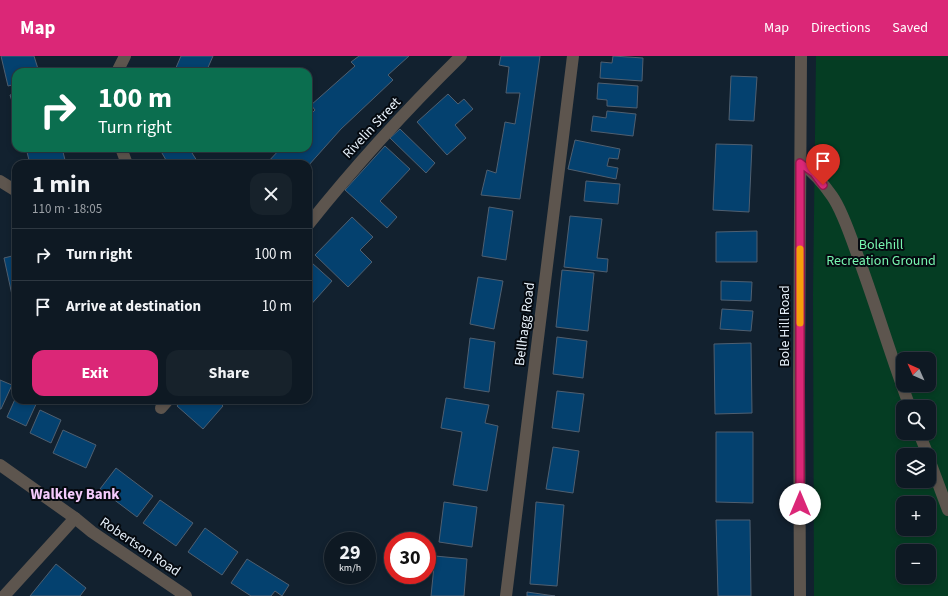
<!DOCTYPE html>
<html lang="en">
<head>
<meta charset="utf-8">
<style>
	:root { --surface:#0e1923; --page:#17222b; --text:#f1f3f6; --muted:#9ba0a6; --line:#2e3841; --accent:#db2777 }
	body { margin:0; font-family:"Source Sans 3",sans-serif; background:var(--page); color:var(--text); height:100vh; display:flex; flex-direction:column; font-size:15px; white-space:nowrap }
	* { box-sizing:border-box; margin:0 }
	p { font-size:13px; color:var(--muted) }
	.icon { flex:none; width:22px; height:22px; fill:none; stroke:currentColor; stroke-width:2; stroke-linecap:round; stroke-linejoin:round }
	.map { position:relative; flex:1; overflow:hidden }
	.side { position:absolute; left:12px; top:104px; width:300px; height:244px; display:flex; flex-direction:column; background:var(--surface); border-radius:12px; box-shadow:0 2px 6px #0003,0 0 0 1px var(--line) }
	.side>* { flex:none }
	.guide { position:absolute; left:12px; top:12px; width:300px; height:84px; border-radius:12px; box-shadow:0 2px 6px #0003,0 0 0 1px var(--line); background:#0b6e4f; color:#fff; overflow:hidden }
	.needle { width:26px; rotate:315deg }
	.fabs { position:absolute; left:896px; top:296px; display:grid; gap:8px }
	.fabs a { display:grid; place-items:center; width:40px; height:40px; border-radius:8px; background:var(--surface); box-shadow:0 2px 6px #0003,0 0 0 1px var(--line); font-size:20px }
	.speed { position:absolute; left:324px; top:476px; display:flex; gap:8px; font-size:20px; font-weight:700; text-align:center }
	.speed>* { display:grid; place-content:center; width:52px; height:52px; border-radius:50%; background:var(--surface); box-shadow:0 2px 6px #0003,0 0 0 1px var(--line); line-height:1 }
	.speed small { font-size:10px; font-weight:400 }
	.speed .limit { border:6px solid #d22; background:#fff; color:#111 }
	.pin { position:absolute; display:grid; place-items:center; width:34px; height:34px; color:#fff; margin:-41px -17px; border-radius:50% 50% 50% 0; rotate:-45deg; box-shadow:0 0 4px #0007 }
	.pin .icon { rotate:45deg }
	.me { position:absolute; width:44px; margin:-22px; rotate:0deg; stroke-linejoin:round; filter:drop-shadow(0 0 3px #0008) }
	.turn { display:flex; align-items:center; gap:14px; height:84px; padding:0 20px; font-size:18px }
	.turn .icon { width:52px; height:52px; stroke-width:2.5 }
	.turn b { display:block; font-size:28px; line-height:34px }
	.round { display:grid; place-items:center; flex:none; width:42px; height:42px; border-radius:12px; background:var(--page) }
	.headline { display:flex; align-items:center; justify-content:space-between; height:68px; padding:0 20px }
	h1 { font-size:24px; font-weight:700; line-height:30px }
	.primary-button { display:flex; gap:8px; margin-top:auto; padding:8px 20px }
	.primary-button a { flex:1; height:46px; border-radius:12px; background:var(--accent); color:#fff; font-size:16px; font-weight:700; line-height:46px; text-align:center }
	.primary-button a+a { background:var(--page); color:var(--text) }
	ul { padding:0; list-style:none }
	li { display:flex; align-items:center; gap:12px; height:52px; padding:0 20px; border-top:1px solid var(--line) }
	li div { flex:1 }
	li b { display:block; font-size:15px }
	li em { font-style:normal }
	header { display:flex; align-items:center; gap:24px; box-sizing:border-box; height:56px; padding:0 20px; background:var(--accent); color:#fff }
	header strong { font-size:19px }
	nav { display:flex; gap:22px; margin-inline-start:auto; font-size:14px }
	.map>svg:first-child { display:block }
	.green { fill:#053d23; fill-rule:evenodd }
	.building { fill:#04416f; stroke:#4f5f70 }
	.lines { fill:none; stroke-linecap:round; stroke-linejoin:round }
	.service { stroke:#5d554e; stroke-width:12 }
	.minor { stroke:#5d554e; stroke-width:12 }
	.route-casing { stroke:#8e194d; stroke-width:10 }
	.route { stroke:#db2777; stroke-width:7 }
	.slow { stroke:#f59e0b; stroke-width:7 }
	.labels { text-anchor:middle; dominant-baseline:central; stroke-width:4; stroke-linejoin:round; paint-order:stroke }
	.street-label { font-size:14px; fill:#e6f0fa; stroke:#050a10 }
	.park-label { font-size:14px; fill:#78f7b0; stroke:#050a10 }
	.neighbourhood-label { font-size:15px; font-weight:bold; fill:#f4cafb; stroke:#050a10 }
</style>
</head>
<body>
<header>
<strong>Map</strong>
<nav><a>Map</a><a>Directions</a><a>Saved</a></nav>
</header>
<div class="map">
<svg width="948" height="540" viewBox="0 0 948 540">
	<rect width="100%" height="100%" fill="#12212f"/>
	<path class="green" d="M816,0H948V540H814L813,239ZM903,303H929V329H903ZM903,351H929V377H903ZM903,399H929V425H903ZM903,447H929V473H903ZM903,495H929V521H903Z"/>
	<g class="building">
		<polygon points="1,0 34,0 39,16 16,16 16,28 8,30"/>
		<polygon points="181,0 213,0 206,16 179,16 175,14"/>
		<polygon points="359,0 409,0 388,19 393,24 341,73 308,110 308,108 266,108 281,92 308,92 308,61 315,54 311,49 355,10 351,6"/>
		<polygon points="501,0 540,0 520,143 481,139 487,114 496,117 505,66 515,68 520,37 506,37 509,11 499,9"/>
		<polygon points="613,0 643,2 642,25 600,22 601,6 612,7"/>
		<polygon points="731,20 757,21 754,65 729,64"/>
		<polygon points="598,27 638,30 637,52 607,50 607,44 597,43"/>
		<polygon points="16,37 16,58 10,39"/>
		<polygon points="448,38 458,48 464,43 473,53 455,69 466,82 447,99 417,66"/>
		<polygon points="607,55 636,58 633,80 591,75 593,60 606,62"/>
		<polygon points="400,73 435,107 426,117 390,82"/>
		<polygon points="575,84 620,93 618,103 609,102 607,110 618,112 616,123 568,113"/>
		<polygon points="716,88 752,89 749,156 713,154"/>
		<polygon points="385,90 410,113 380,145 397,161 387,172 345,134"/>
		<polygon points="26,92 62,92 66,108 30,108"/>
		<polygon points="159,92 201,92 192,97 199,108 161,108 166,104"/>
		<polygon points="586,125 620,128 618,148 584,145"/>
		<polygon points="489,151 513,155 506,204 482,200"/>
		<polygon points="570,160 602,163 597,202 608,203 607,216 564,211"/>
		<polygon points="352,161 373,181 360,194 372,206 348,231 315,199"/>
		<polygon points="757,175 757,206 716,206 716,176"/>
		<polygon points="16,199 16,238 12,239 4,202"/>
		<polygon points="312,207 332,225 308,252 308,212"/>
		<polygon points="562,214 594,217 588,275 556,271"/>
		<polygon points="478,221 503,225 494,273 470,268"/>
		<polygon points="721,225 752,226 751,245 721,244"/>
		<polygon points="722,253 753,255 751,275 720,273"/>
		<polygon points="557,281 587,285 583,322 553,318"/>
		<polygon points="470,282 495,286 489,336 464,332"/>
		<polygon points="751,287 752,357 715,358 714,288"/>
		<polygon points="0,324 12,329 1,353 0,353"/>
		<polygon points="557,335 584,338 579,376 552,372"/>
		<polygon points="16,341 16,344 38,344 26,370 7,361"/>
		<polygon points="446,342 489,349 485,367 498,370 487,435 453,429 462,376 441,372"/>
		<polygon points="182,344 217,344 223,350 203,373 177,350"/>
		<polygon points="40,354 61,364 51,387 30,377"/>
		<polygon points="63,374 96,389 86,412 53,397"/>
		<polygon points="716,376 753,376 753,447 716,446"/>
		<polygon points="553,391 579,395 573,437 546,433"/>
		<polygon points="116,412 153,440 137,461 100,433"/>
		<polygon points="160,444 193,467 176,490 143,467"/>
		<polygon points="444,446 477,451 472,491 439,486"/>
		<polygon points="536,446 564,449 557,530 530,528"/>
		<polygon points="716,464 750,464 751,540 718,540"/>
		<polygon points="205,472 238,496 222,519 188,496"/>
		<polygon points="435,500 467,503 464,540 431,540"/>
		<polygon points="247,503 289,529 282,540 275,535 271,540 251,540 231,527"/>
		<polygon points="56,508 86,532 80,540 30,540"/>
		<polygon points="527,536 555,540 527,540"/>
	</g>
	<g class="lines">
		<g class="service">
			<polyline points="121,92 127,108"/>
			<path d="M801,107C813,116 823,127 832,140C842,154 851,181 857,198C876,249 891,301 910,351"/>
			<polyline points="0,125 16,135"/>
			<polyline points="919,377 928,399"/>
			<polyline points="929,403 948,454"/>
		</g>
		<g class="minor">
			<polyline points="117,16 125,0"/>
			<path d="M308,169C355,110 407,53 461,0"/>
			<polyline points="161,352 168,344"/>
			<polyline points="0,409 75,462 92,476 186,540"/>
			<polyline points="4,540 75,462"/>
			<polyline points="506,540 573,0"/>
			<polyline points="800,540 799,326 801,0"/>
		</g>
	</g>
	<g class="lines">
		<defs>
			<polyline id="route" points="800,448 800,107 814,117 823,129"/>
		</defs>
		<use href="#route" class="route-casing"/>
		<use href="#route" class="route"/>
		<polyline class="slow" points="800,267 800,193"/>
	</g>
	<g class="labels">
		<g class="street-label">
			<text transform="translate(372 72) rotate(-47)">Rivelin Street</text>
			<text transform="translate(525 268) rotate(-83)">Bellhagg Road</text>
			<text transform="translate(785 270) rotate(-90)">Bole Hill Road</text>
			<text transform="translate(140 491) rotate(34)">Robertson Road</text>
		</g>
		<g class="park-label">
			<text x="881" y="189">Bolehill<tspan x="881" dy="16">Recreation Ground</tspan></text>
		</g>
		<g class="neighbourhood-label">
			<text x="75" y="438">Walkley Bank</text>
		</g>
	</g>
</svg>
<div class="fabs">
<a><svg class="needle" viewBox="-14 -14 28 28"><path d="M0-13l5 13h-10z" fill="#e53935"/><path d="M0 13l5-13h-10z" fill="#9ba0a6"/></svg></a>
<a><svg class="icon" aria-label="search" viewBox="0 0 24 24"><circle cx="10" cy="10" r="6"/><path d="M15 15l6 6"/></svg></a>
<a><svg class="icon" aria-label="layers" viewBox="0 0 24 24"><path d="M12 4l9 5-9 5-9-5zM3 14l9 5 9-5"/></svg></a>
<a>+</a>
<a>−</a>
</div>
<div class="speed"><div>29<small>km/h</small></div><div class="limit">30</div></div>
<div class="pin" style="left:823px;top:129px;background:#d93025"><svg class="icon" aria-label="arrive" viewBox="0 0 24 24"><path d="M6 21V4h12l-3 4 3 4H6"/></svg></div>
<svg class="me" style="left:800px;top:448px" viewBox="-20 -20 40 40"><circle r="19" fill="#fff"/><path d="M0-13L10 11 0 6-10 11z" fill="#db2777"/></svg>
<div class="guide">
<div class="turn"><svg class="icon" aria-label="right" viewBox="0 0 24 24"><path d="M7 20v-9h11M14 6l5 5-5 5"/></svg><div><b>100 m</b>Turn right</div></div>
</div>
<section class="side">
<div class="headline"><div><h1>1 min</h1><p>110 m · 18:05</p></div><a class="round"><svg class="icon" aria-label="close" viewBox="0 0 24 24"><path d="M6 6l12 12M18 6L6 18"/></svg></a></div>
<ul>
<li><svg class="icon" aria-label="right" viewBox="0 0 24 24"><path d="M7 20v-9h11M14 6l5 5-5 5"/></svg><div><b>Turn right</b></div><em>100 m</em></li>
<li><svg class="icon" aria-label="arrive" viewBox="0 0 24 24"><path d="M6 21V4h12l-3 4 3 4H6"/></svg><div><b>Arrive at destination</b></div><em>10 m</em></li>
</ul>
<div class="primary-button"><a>Exit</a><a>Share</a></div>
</section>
</div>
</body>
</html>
